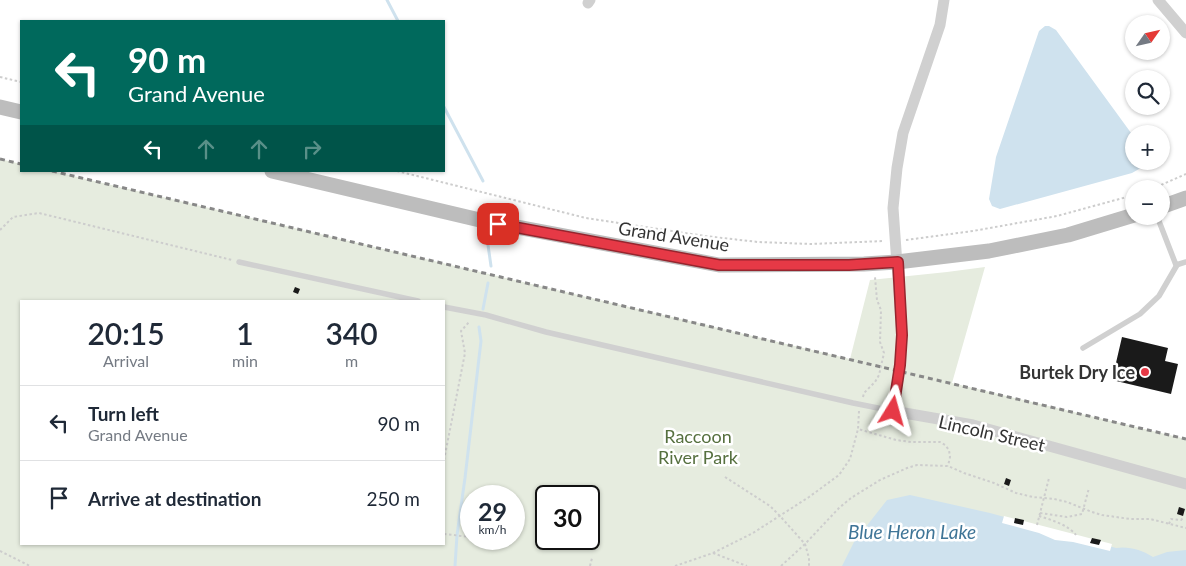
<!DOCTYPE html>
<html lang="en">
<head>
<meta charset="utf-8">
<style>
	:root { --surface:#fff; --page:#f6f6f7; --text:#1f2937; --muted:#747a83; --line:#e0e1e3 }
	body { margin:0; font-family:Lato,sans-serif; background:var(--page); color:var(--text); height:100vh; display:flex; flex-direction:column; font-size:19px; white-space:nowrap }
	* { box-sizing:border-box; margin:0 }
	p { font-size:16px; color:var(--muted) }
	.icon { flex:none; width:28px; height:28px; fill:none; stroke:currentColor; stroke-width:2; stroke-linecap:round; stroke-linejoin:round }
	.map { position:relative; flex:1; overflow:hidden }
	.drawer { position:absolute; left:20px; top:300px; width:425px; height:245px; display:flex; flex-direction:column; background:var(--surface); border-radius:0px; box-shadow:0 1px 4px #0004 }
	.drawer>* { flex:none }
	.guide { position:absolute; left:20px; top:20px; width:425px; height:152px; border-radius:0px; box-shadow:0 1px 4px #0004; background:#00695c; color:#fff; overflow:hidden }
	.needle { width:32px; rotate:56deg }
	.fabs { position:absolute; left:1125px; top:15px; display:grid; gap:10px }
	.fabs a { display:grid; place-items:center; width:45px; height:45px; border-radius:50%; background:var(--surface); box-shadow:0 1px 4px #0004; font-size:25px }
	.speed { position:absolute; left:460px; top:485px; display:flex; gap:10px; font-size:25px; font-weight:700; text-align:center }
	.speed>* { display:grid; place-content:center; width:65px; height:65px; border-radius:50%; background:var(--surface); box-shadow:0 1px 4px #0004; line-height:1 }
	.speed small { font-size:12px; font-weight:400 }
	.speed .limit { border:2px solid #111; border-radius:8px; background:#fff; color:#111 }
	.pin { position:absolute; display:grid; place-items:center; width:42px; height:42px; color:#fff; margin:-21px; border-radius:10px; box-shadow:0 2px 8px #0006 }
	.me { position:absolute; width:55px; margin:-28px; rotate:8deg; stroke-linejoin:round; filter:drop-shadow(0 0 4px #0008) }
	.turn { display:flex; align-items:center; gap:18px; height:105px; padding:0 25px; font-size:22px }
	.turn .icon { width:65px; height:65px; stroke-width:2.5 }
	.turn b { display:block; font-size:35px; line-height:42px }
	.lanes { display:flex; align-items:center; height:48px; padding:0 25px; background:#0003; justify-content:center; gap:25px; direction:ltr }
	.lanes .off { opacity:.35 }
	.eta { display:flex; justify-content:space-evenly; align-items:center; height:85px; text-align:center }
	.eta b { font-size:30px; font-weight:600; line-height:35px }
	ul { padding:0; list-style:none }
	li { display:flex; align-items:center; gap:15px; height:75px; padding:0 25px; border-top:1px solid var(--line) }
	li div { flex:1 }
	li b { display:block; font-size:19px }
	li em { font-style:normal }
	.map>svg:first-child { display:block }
	.green { fill:#e6ecdf; fill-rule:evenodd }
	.water { fill:#cfe2ee }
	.pier { fill:#fff }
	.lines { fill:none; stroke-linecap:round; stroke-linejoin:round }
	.stream { stroke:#cfe2ee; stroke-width:3 }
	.building { fill:#1a1a1a }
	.path { stroke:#cdcdcd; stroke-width:2; stroke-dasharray:2.5 2.5; stroke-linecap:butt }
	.service { stroke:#d0d0d0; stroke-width:5.5 }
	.minor { stroke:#d0d0d0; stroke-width:11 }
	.secondary { stroke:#bdbdbd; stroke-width:15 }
	.rail { stroke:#888; stroke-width:3; stroke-dasharray:5 4; stroke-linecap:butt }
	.route-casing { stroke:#96252e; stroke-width:12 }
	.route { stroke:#e63946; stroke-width:9 }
	.poi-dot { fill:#e63946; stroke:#fff; stroke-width:2 }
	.labels { text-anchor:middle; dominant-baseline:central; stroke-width:5; stroke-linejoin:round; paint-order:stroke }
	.street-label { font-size:18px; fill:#333; stroke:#fff }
	.poi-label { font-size:18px; font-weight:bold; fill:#333; stroke:#fff; text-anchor:end }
	.park-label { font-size:18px; fill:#56703f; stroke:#fff }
	.water-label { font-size:19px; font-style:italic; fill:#3f7597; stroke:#fff }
</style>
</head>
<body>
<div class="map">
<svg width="1186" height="566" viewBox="0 0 1186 566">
	<rect width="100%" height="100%" fill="#fff"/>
	<path class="green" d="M0,159L21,164V171H52L850,359L870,280L947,272L985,267L952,383L1186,439V566H0ZM21,301H444V544H21ZM471,496H514V539H471ZM546,496H589V539H546Z"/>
	<g class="water">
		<polygon points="1045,26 1049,26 1056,30 1134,137 1134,161 1145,161 1146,165 1132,173 1000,209 992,206 989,199 996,157 1039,31"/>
		<path d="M910,495L990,513L1116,548C1129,546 1142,550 1153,557L1167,552L1186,550V566H842L854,542L887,500Z"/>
	</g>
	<polygon class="pier" points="1004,516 1112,544 1110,551 1073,542 1055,540 1039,533 1002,523"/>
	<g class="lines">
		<g class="stream">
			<polyline points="387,0 398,21"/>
			<polyline points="444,107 483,181"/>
			<polyline points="487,238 491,266"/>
			<polyline points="483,309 488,283"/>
			<polyline points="455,566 457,535 465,478 481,341 479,327"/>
		</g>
	</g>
	<g class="building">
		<polygon points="295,287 300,289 298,294 293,292"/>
		<polygon points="1122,337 1168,348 1165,361 1178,364 1171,394 1112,380"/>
		<polygon points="1006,478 1011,480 1009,486 1004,484"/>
		<polygon points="1179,507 1185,509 1183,516 1177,514"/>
		<polygon points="1015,518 1024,520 1023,525 1014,523"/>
		<polygon points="1092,538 1101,540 1099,545 1090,543"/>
	</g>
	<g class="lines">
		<g class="path">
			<polyline points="0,77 21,82"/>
			<polyline points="397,171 586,218 705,236 758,242 811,244 884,241"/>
			<polyline points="1152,189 1186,174"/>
			<polyline points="0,230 13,217 39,213 232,260"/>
			<polyline points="906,240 973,231 1057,216 1134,195"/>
			<polyline points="863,397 864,393 875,382 879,375 884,353 880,342 881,310 877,300 875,277"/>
			<polyline points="859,411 858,429 896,440 911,442 940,442 945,445 949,450 950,457 948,466"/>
			<polyline points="444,460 465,353 461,331 470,321"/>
			<polyline points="725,477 770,506 780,516 805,544 809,558 809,566"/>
			<polyline points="1040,513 1067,517 1082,514 1089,488"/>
			<path d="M1039,516C1052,520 1068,525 1076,535"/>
			<polyline points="1169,524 1171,519 1181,520 1184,517"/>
			<polyline points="1037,525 1049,478"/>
			<polyline points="444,534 471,537"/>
			<polyline points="483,539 491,541 506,539"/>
			<polyline points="0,551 30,566"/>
			<polyline points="713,553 747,566"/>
			<polyline points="590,566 592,558"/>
			<polyline points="675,566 713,553 753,533 809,497 839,475 850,459 858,429"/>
			<polyline points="781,566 805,544 839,508 851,498 880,480 907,468 917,465 948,466 964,473 994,483 1016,493 1033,497 1054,499 1067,502 1092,512 1102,515 1130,519 1150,519 1186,528"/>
		</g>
		<g class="service">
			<polyline points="1157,216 1176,265 1186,262"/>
			<polyline points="239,262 418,301"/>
			<polyline points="444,307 486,315 546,332 853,403 893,411"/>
			<polyline points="1083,348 1140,314 1159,296 1177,265"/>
		</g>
		<g class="minor">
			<polyline points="944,0 940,25 903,133 897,168 893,208 902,335 900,365 893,411 973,425 1186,484"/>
			<polyline points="1158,0 1186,33"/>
			<polyline points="588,3 590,0"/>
		</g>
		<g class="secondary">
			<polyline points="0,107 21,112"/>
			<polyline points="272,171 484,221 719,265 864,264 897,262 989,251 1068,235 1134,215"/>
			<polyline points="1161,207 1186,198"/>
		</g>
		<g class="rail">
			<polyline points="0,159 21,164"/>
			<polyline points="52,171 1186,439"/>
		</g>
	</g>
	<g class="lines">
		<defs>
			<polyline id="route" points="498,224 719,265 849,265 898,262 902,335 900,365 893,411"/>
		</defs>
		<use href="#route" class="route-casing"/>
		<use href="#route" class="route"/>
	</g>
	<circle class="poi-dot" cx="1145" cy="372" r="5"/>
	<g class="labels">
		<g class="street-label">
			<text transform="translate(674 236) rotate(9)">Grand Avenue</text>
			<text transform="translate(992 433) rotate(13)">Lincoln Street</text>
		</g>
		<g class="poi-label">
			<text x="1135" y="372">Burtek Dry Ice</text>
		</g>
		<g class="park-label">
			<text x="698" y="436">Raccoon<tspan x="698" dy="21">River Park</tspan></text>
		</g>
		<g class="water-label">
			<text x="912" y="531">Blue Heron Lake</text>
		</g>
	</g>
</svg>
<div class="fabs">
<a><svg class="needle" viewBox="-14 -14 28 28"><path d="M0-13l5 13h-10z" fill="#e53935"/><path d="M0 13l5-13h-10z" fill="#747a83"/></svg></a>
<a><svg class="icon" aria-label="search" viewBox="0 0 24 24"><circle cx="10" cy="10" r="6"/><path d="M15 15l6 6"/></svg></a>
<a>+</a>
<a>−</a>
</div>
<div class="speed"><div>29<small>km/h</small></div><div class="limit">30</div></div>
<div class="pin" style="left:498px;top:224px;background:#d93025"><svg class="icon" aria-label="arrive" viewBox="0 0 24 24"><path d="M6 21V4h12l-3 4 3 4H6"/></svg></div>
<svg class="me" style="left:893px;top:411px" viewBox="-20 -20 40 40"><path d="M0-17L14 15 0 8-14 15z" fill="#e63946" stroke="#fff" stroke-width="4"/></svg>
<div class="guide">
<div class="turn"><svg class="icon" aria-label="left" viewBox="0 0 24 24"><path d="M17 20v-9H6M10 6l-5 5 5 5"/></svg><div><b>90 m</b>Grand Avenue</div></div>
<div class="lanes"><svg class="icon" aria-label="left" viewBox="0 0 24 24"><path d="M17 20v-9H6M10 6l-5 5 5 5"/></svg><svg class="icon off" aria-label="ahead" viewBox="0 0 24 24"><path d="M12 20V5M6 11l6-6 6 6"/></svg><svg class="icon off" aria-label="ahead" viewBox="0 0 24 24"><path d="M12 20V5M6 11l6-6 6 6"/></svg><svg class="icon off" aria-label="right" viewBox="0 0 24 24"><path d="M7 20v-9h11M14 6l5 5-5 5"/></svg></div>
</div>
<section class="drawer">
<div class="eta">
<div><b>20:15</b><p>Arrival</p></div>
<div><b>1</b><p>min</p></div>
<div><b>340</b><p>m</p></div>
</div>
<ul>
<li><svg class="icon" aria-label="left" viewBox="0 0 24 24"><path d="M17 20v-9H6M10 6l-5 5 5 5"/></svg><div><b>Turn left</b><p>Grand Avenue</p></div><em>90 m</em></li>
<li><svg class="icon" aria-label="arrive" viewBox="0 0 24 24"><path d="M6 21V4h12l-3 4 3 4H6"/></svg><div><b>Arrive at destination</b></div><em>250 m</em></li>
</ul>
</section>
</div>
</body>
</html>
